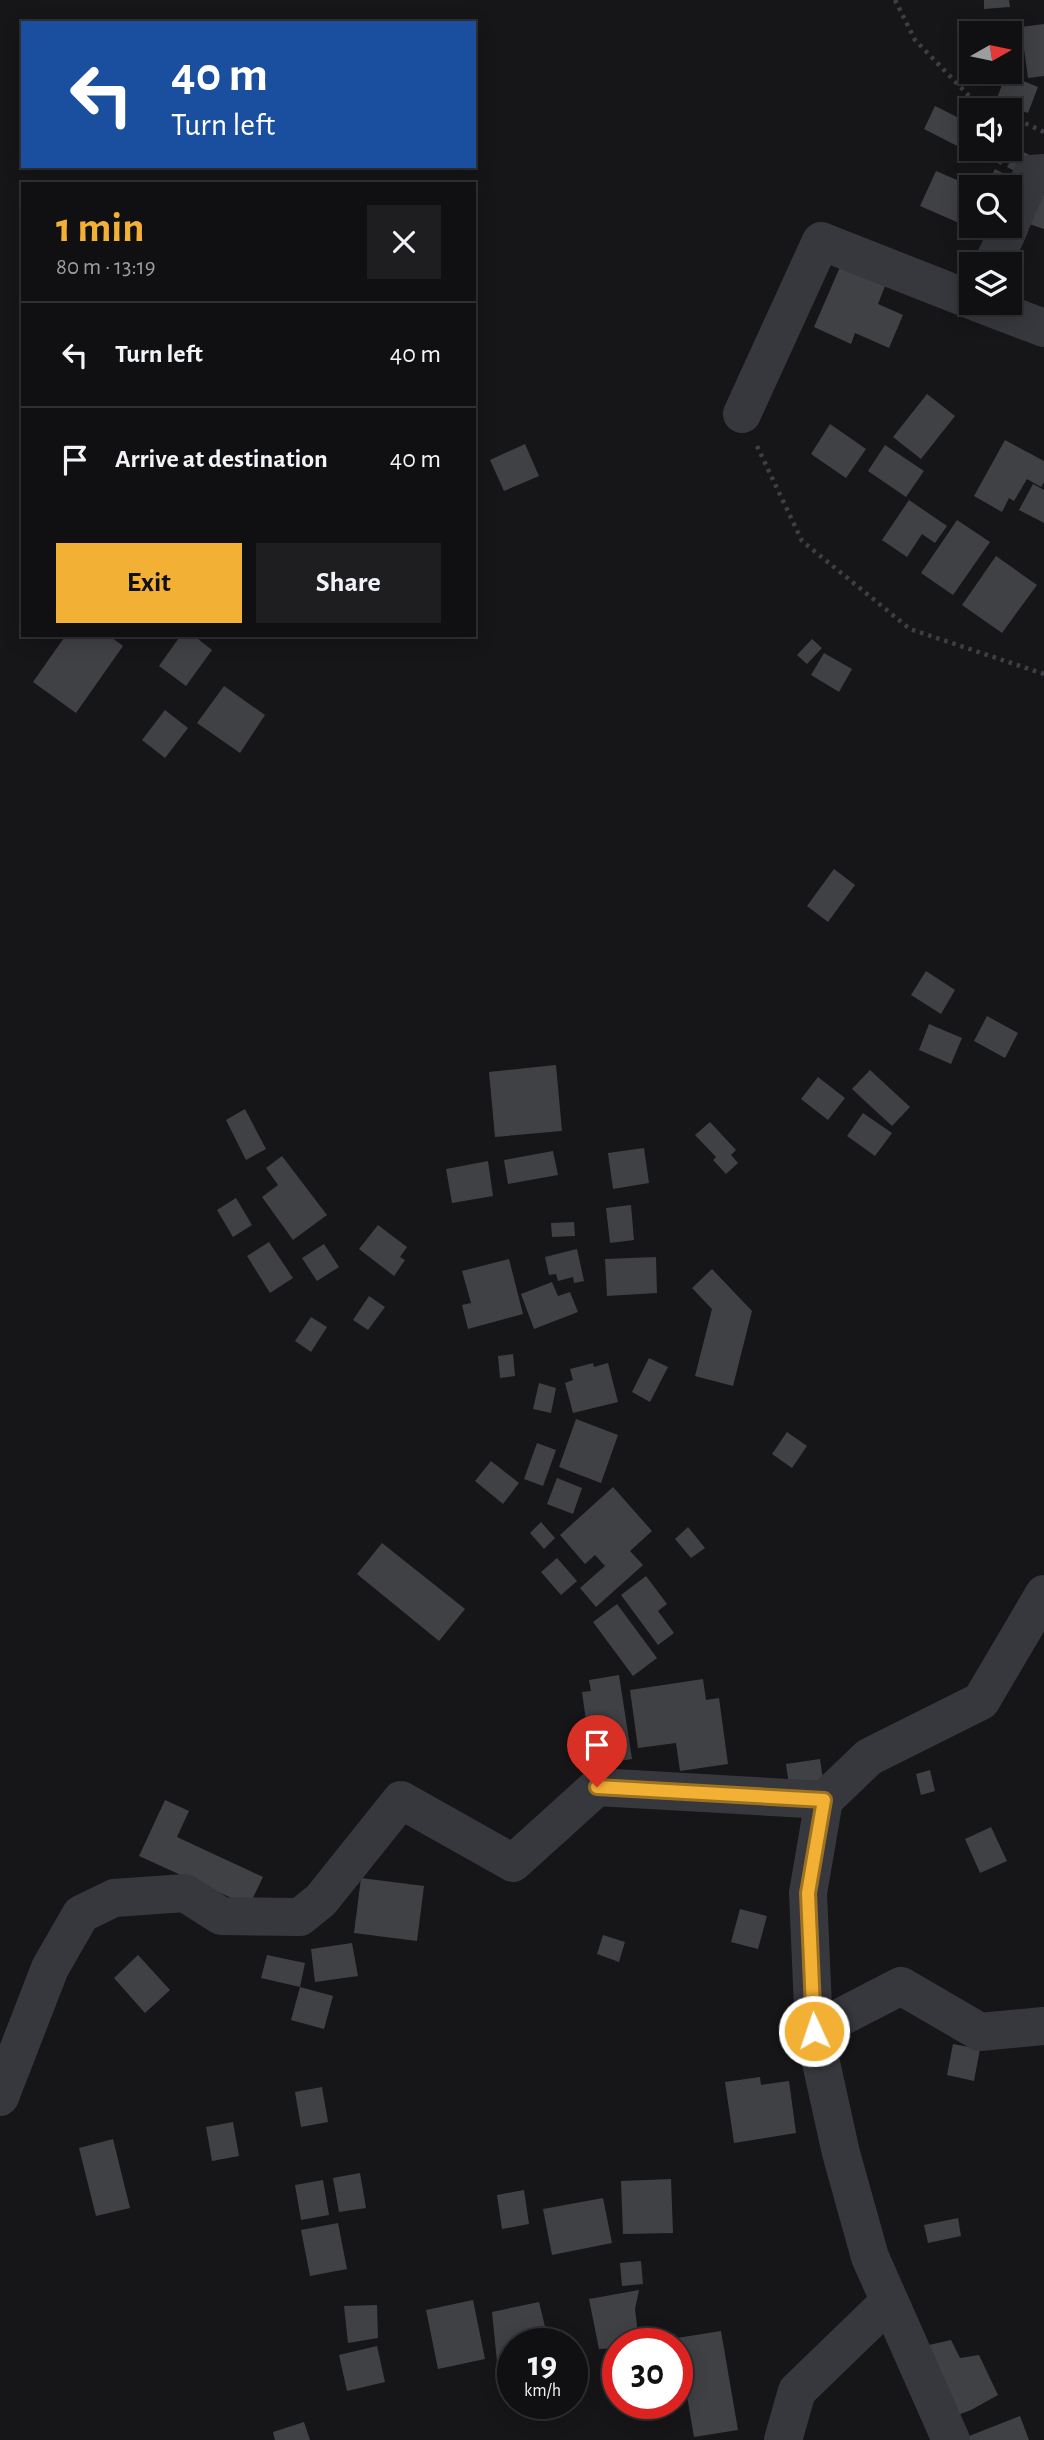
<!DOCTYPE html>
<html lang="en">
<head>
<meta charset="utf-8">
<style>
	:root { --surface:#101012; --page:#1e1e20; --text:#f1f3f6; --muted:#9c9d9f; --line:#303032; --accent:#f2b134 }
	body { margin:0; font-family:"Alegreya Sans",sans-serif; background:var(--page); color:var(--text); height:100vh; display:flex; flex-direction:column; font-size:26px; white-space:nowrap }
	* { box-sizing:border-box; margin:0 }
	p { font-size:23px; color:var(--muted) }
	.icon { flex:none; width:38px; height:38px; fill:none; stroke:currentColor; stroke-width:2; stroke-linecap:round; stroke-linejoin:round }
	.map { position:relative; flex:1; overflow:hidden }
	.sheet { position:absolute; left:21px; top:182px; width:455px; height:455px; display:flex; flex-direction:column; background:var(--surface); border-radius:0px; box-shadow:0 4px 18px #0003,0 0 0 2px var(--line) }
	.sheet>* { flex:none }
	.banner { position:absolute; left:21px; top:21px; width:455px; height:147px; border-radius:0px; box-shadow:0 4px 18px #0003,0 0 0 2px var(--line); background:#1a4fa0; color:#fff; overflow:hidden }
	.needle { width:46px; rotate:81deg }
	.controls { position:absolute; left:959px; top:21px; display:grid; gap:14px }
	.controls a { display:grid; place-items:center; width:63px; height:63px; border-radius:0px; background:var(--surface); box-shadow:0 4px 18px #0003,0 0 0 2px var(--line); font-size:35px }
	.speed { position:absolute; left:497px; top:2328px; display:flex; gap:14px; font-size:35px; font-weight:700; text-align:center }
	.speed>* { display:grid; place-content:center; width:91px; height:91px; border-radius:50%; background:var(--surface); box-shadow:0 4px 18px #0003,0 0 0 2px var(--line); line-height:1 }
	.speed small { font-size:18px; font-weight:400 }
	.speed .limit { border:10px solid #d22; background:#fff; color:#111 }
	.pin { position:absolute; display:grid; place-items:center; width:60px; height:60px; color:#fff; margin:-72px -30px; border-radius:50% 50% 50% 0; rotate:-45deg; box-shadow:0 0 7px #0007 }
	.pin .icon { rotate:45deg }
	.me { position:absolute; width:77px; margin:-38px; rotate:357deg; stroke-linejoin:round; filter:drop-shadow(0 0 5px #0008) }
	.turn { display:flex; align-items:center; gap:24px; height:147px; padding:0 35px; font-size:32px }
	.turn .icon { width:91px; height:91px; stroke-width:2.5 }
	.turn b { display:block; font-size:49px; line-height:60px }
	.round { display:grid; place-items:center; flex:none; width:74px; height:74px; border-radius:0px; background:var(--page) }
	.summary { display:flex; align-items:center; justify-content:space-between; height:119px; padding:0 35px }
	h1 { font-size:42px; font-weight:700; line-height:52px; color:var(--accent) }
	.primary-button { display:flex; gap:14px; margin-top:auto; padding:14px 35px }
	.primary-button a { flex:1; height:80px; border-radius:0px; background:var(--accent); color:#111; font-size:28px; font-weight:700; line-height:80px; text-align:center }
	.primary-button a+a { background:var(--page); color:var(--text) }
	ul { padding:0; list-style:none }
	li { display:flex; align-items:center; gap:21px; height:105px; padding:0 35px; border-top:2px solid var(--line) }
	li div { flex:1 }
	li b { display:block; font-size:26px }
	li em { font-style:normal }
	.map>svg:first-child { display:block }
	.building { fill:#404145 }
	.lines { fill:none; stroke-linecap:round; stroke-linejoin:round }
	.path { stroke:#3d3f44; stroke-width:4.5; stroke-dasharray:3.5 5; stroke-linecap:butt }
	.minor { stroke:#37383d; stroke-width:38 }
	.route-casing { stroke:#9d7322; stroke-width:18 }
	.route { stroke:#f2b134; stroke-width:12 }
</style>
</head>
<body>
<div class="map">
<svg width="1044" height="2440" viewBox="0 0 1044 2440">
	<rect width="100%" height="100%" fill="#161618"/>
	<g class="building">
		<polygon points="984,0 1009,0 1010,7 984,9"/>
		<polygon points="1044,24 1044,76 1028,78 1021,27"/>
		<polygon points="1006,74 1038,87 1028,113 996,101"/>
		<polygon points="935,106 971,124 971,138 965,150 924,129"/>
		<polygon points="990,149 1009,149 1001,165 986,157"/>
		<polygon points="1017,149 1034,157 1024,176 1007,167"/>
		<polygon points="995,169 1012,178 1007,187 1002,187 989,180"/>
		<polygon points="936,171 971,186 971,214 966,226 920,206"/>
		<polygon points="1044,193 1044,229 1029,224"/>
		<polygon points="840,267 885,286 878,304 903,315 889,348 855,333 851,344 814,327"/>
		<polygon points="927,394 955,416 921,459 893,437"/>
		<polygon points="830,424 866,449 846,478 811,454"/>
		<polygon points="1005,440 1044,461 1044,482 1041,487 1027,479 1014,501 1009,498 1002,512 974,496"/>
		<polygon points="525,444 539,476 504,491 490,460"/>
		<polygon points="885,445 924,471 906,497 868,471"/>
		<polygon points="1033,484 1044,490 1044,523 1019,510"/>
		<polygon points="909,500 947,526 935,543 922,534 907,557 882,540"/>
		<polygon points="957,520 990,542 953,595 921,573"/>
		<polygon points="996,556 1037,585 1002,633 962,605"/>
		<polygon points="66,635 108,635 123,646 76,713 33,682"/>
		<polygon points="181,635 193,635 212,650 186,686 159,666"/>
		<polygon points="812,639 822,648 807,664 797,655"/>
		<polygon points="824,653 852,669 839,692 811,675"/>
		<polygon points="224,686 265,715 240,753 197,723"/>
		<polygon points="165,710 188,728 165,758 142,740"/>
		<polygon points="834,869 855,885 828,922 807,906"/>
		<polygon points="926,971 955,990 941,1014 911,995"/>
		<polygon points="987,1016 1018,1033 1005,1058 974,1041"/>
		<polygon points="929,1024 962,1038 951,1064 919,1050"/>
		<polygon points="556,1065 562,1131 495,1137 489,1072"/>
		<polygon points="870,1070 910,1107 892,1126 852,1089"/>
		<polygon points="818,1077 845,1098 828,1120 801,1099"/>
		<polygon points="245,1109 266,1149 246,1160 226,1120"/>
		<polygon points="863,1113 892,1133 875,1156 847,1136"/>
		<polygon points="710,1122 736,1150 731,1155 738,1163 726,1174 713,1160 716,1157 695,1135"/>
		<polygon points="644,1148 649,1183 613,1189 608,1153"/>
		<polygon points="553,1151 558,1175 508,1184 504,1160"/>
		<polygon points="282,1156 327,1215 293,1240 262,1197 278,1185 266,1168"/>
		<polygon points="488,1161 493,1196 452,1203 446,1169"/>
		<polygon points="236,1198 252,1225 233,1237 217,1210"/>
		<polygon points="631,1205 634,1240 610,1243 606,1208"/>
		<polygon points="574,1222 575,1236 552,1237 551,1223"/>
		<polygon points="378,1225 407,1247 400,1257 405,1260 394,1276 359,1249"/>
		<polygon points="269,1242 293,1278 270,1293 247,1256"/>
		<polygon points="324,1244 339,1267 317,1281 302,1258"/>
		<polygon points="577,1249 584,1281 574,1283 573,1277 558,1281 556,1274 549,1275 545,1257"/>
		<polygon points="656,1257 657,1293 607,1296 605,1259"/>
		<polygon points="509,1259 523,1314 468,1329 462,1305 471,1303 462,1271"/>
		<polygon points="712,1269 752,1311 733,1386 695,1376 712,1309 692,1288"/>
		<polygon points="552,1282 558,1296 570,1292 578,1312 534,1329 521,1294"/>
		<polygon points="369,1296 385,1307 368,1330 353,1320"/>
		<polygon points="311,1317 327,1327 311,1352 295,1341"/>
		<polygon points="513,1354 515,1376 500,1378 498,1356"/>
		<polygon points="649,1358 668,1367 650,1402 632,1392"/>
		<polygon points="593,1363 594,1367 608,1363 618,1402 573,1413 565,1383 573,1380 570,1369"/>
		<polygon points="539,1383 556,1388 551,1413 533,1409"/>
		<polygon points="576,1419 618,1435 601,1483 559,1467"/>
		<polygon points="787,1432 807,1446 792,1468 772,1454"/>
		<polygon points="537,1443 556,1450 543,1486 524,1479"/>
		<polygon points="491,1461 519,1483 503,1504 475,1481"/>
		<polygon points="557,1478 582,1488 573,1514 547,1504"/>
		<polygon points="613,1487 652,1531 630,1551 643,1565 596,1607 580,1588 605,1566 595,1555 585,1564 560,1535"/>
		<polygon points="541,1522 555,1538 544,1549 530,1533"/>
		<polygon points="688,1527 705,1548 691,1558 675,1539"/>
		<polygon points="382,1543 465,1609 439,1641 357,1574"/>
		<polygon points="557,1558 577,1581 561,1595 541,1572"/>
		<polygon points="646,1576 667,1604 658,1611 674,1633 658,1645 621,1595"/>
		<polygon points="617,1604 657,1658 633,1676 593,1622"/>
		<polygon points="619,1675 632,1759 592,1765 582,1692 591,1691 589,1680"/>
		<polygon points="703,1679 706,1700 719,1698 728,1764 680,1771 676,1743 638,1748 630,1690"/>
		<polygon points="820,1759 823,1780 789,1785 786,1764"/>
		<polygon points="930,1770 935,1791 921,1795 916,1774"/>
		<polygon points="165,1800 189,1811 177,1837 263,1877 249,1906 139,1856"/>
		<polygon points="991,1827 1007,1861 980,1873 965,1839"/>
		<polygon points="361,1878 424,1886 417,1941 354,1933"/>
		<polygon points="740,1909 767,1916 758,1949 731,1942"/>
		<polygon points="603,1935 625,1942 619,1962 597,1954"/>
		<polygon points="352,1943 358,1976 315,1982 311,1949"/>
		<polygon points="138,1955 170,1990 145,2013 114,1978"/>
		<polygon points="267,1955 305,1963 300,1987 261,1978"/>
		<polygon points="300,1987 333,1996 324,2029 291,2020"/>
		<polygon points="953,2044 980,2049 974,2081 947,2075"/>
		<polygon points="760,2077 761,2085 789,2081 796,2133 734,2143 725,2082"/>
		<polygon points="322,2087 328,2122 301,2127 295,2092"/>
		<polygon points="233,2122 239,2156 212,2161 206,2127"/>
		<polygon points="113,2139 130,2208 96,2216 79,2148"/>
		<polygon points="360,2173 366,2208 339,2212 333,2178"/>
		<polygon points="671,2179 673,2233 623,2234 621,2181"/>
		<polygon points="323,2180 329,2215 301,2220 295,2185"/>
		<polygon points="524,2190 529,2224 502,2229 497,2195"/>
		<polygon points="603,2198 612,2243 552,2255 543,2209"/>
		<polygon points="958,2218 961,2236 928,2243 924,2225"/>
		<polygon points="338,2223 347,2269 310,2276 301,2230"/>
		<polygon points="641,2261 643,2284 622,2286 620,2263"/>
		<polygon points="639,2290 635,2309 639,2343 618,2343 618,2348 599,2349 589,2299"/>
		<polygon points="473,2300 485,2359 438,2369 426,2310"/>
		<polygon points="539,2302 549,2343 513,2343 513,2372 498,2372 492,2312"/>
		<polygon points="377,2305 378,2338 348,2343 344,2306"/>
		<polygon points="721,2331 738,2430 694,2437 677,2338"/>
		<polygon points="951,2340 960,2358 979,2355 998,2395 971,2410 950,2418 916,2348"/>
		<polygon points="377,2346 385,2382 347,2391 339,2355"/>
		<polygon points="1020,2416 1029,2440 964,2440 964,2438"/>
		<polygon points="304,2422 310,2440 275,2440 273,2432"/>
	</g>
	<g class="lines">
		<g class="path">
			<polyline points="895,0 915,40 973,100 996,110"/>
			<polyline points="1010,116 1044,132"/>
			<polyline points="757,446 802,541 910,629 1044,674"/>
		</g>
		<g class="minor">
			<polyline points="1010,225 1032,174 1044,173"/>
			<polyline points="993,264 1010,226"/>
			<polyline points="978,303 1044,328"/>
			<polyline points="742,414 821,241 971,300"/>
			<polyline points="814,2031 901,1986 980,2032 1044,2026"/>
			<polyline points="0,2097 50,1968 81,1914 114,1898 185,1893 221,1916 300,1917 321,1900 401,1800 513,1863 597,1787 824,1800"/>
			<polyline points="783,2440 797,2391 889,2302"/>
			<polyline points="951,2440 870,2257 841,2153 814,2031 808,1893 824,1800 869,1757 981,1701 1044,1594"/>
		</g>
	</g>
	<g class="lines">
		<defs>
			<polyline id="route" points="597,1787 824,1800 808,1893 814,2031"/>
		</defs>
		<use href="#route" class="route-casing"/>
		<use href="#route" class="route"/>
	</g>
</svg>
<div class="controls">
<a><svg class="needle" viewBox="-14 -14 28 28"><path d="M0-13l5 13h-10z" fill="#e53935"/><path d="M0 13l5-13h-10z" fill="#9c9d9f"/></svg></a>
<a><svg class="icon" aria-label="sound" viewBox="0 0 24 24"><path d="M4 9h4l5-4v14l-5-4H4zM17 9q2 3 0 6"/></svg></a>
<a><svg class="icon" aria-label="search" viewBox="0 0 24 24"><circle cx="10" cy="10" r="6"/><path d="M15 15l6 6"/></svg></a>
<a><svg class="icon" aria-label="layers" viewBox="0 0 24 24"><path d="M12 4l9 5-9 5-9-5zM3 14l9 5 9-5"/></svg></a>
</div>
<div class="speed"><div>19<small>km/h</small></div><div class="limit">30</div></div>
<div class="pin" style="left:597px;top:1787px;background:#d93025"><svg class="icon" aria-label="arrive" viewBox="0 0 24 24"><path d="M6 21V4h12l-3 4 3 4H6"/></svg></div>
<svg class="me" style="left:814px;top:2031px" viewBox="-20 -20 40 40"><circle r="17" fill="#f2b134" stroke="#fff" stroke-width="3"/><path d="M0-11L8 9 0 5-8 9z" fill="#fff"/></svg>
<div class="banner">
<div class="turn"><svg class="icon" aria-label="left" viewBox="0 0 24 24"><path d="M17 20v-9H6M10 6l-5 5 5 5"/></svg><div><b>40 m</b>Turn left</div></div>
</div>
<section class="sheet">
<div class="summary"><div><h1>1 min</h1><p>80 m · 13:19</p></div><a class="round"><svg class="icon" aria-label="close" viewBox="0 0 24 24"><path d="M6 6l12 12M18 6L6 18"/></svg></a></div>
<ul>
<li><svg class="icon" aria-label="left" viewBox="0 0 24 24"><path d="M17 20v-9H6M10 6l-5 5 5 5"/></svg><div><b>Turn left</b></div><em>40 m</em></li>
<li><svg class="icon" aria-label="arrive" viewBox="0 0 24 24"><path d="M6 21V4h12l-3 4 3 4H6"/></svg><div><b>Arrive at destination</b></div><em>40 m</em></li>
</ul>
<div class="primary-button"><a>Exit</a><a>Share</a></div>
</section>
</div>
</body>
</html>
